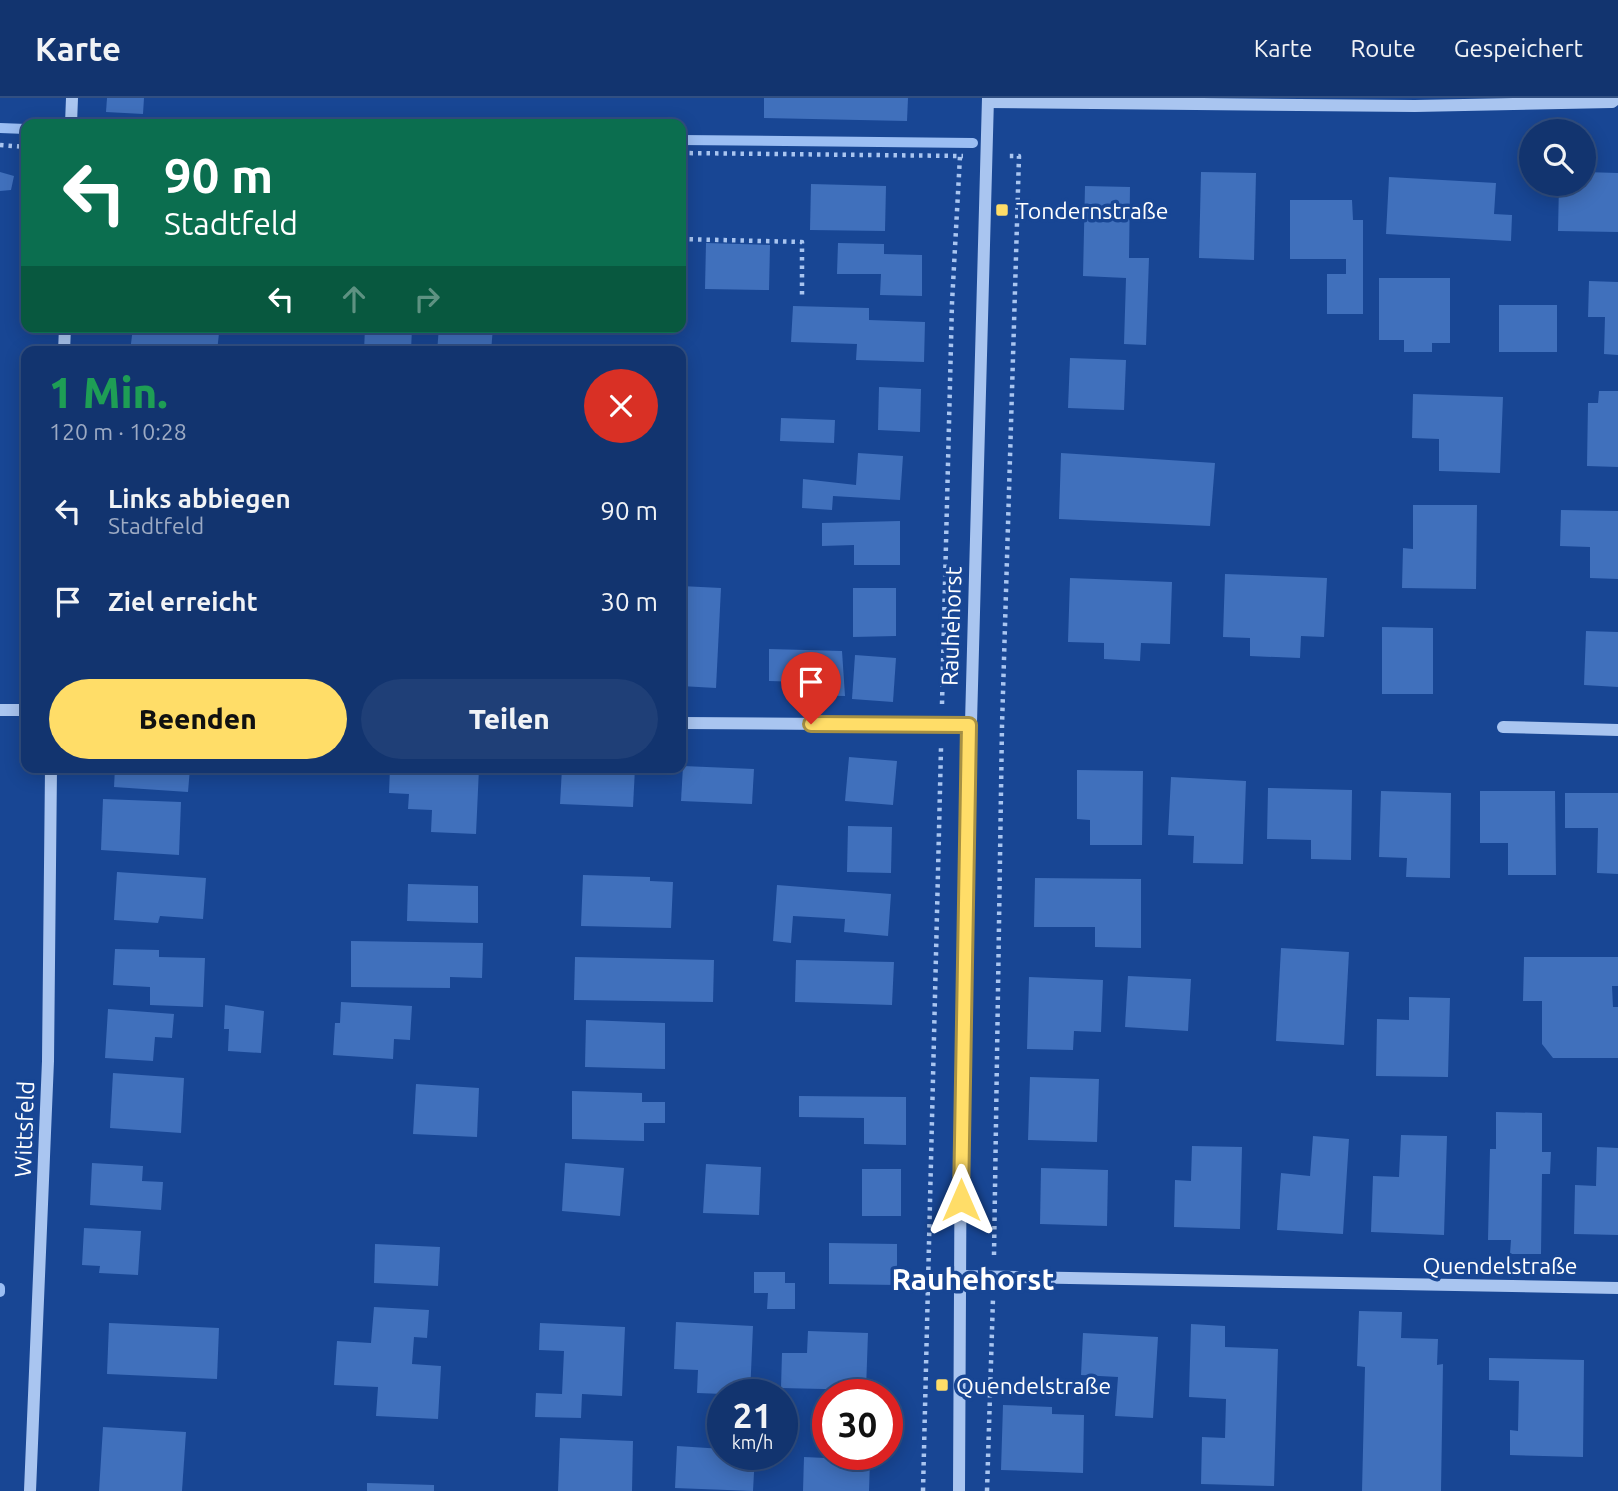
<!DOCTYPE html>
<html lang="de">
<head>
<meta charset="utf-8">
<style>
	:root { --surface:#12346f; --page:#1f3f77; --text:#f1f3f6; --muted:#9caac3; --line:#314f82; --accent:#ffdd68 }
	body { margin:0; font-family:Ubuntu,sans-serif; background:var(--page); color:var(--text); height:100vh; display:flex; flex-direction:column; font-size:26px; white-space:nowrap }
	* { box-sizing:border-box; margin:0 }
	p { font-size:23px; color:var(--muted) }
	.icon { flex:none; width:38px; height:38px; fill:none; stroke:currentColor; stroke-width:2; stroke-linecap:round; stroke-linejoin:round }
	.map { position:relative; flex:1; overflow:hidden }
	.side { position:absolute; left:21px; top:248px; width:665px; height:427px; display:flex; flex-direction:column; background:var(--surface); border-radius:14px; box-shadow:0 4px 18px #0003,0 0 0 2px var(--line) }
	.side>* { flex:none }
	.guide { position:absolute; left:21px; top:21px; width:665px; height:214px; border-radius:14px; box-shadow:0 4px 18px #0003,0 0 0 2px var(--line); background:#0b6e4f; color:#fff; overflow:hidden }
	.controls { position:absolute; left:1519px; top:21px; display:grid; gap:14px }
	.controls a { display:grid; place-items:center; width:77px; height:77px; border-radius:50%; background:var(--surface); box-shadow:0 4px 18px #0003,0 0 0 2px var(--line); font-size:35px }
	.speed { position:absolute; left:707px; top:1281px; display:flex; gap:14px; font-size:35px; font-weight:700; text-align:center }
	.speed>* { display:grid; place-content:center; width:91px; height:91px; border-radius:50%; background:var(--surface); box-shadow:0 4px 18px #0003,0 0 0 2px var(--line); line-height:1 }
	.speed small { font-size:18px; font-weight:400 }
	.speed .limit { border:10px solid #d22; background:#fff; color:#111 }
	.pin { position:absolute; display:grid; place-items:center; width:60px; height:60px; color:#fff; margin:-72px -30px; border-radius:50% 50% 50% 0; rotate:-45deg; box-shadow:0 0 7px #0007 }
	.pin .icon { rotate:45deg }
	.me { position:absolute; width:77px; margin:-38px; rotate:0deg; stroke-linejoin:round; filter:drop-shadow(0 0 5px #0008) }
	.turn { display:flex; align-items:center; gap:24px; height:147px; padding:0 28px; font-size:32px }
	.turn .icon { width:91px; height:91px; stroke-width:2.5 }
	.turn b { display:block; font-size:49px; line-height:60px }
	.lanes { display:flex; align-items:center; height:66px; padding:0 28px; background:#0003; justify-content:center; gap:35px; direction:ltr }
	.lanes .off { opacity:.35 }
	.round { display:grid; place-items:center; flex:none; width:74px; height:74px; border-radius:37px; background:var(--page) }
	.headline { display:flex; align-items:center; justify-content:space-between; height:119px; padding:0 28px }
	h1 { font-size:42px; font-weight:800; line-height:52px; color:#1e9e55 }
	.action { display:flex; gap:14px; margin-top:auto; padding:14px 28px }
	.action a { flex:1; height:80px; border-radius:42px; background:var(--accent); color:#111; font-size:28px; font-weight:800; line-height:80px; text-align:center }
	.action a+a { background:var(--page); color:var(--text) }
	ul { padding:0; list-style:none }
	li { display:flex; align-items:center; gap:21px; height:91px; padding:0 28px }
	li div { flex:1 }
	li b { display:block; font-size:26px }
	li em { font-style:normal }
	header { display:flex; align-items:center; gap:42px; box-sizing:border-box; height:98px; padding:0 35px; background:var(--surface); border-bottom:2px solid var(--line) }
	header strong { font-size:33px }
	nav { display:flex; gap:38px; margin-inline-start:auto; font-size:24px }
	.map>svg:first-child { display:block }
	.lines { fill:none; stroke-linecap:round; stroke-linejoin:round }
	.stream { stroke:#9bbef3; stroke-width:10 }
	.building { fill:#4070bc }
	.path { stroke:#a9c5f0; stroke-width:4.5; stroke-dasharray:3.5 5; stroke-linecap:butt }
	.minor { stroke:#a9c5f0; stroke-width:12 }
	.route-casing { stroke:#a69044; stroke-width:18 }
	.route { stroke:#ffdd68; stroke-width:12 }
	.poi-dot { fill:#ffdd68; stroke:#184694; stroke-width:2.5 }
	.labels { text-anchor:middle; dominant-baseline:central; stroke-width:7; stroke-linejoin:round; paint-order:stroke }
	.poi-label { font-size:23px; fill:#fff; stroke:#184694; text-anchor:start }
	.street-label { font-size:23px; fill:#fff; stroke:#184694 }
	.district-label { font-size:30px; font-weight:bold; fill:#fff; stroke:#184694 }
</style>
</head>
<body>
<header>
<strong>Karte</strong>
<nav><a>Karte</a><a>Route</a><a>Gespeichert</a></nav>
</header>
<div class="map">
<svg width="1618" height="1393" viewBox="0 0 1618 1393">
	<rect width="100%" height="100%" fill="#184694"/>
	<g class="lines">
		<g class="stream">
			<polyline points="0,30 26,31"/>
			<polyline points="681,42 973,45"/>
			<polyline points="0,1190 0,1194"/>
		</g>
	</g>
	<g class="building">
		<polygon points="107,0 144,0 143,16 106,14"/>
		<polygon points="764,0 908,0 907,23 764,20"/>
		<polygon points="0,74 14,78 11,92 0,93"/>
		<polygon points="1201,74 1256,75 1254,162 1199,160"/>
		<polygon points="1584,74 1618,75 1618,134 1558,133 1559,86 1584,86"/>
		<polygon points="1389,79 1496,85 1494,116 1512,117 1511,143 1386,136"/>
		<polygon points="811,86 886,88 885,133 810,132"/>
		<polygon points="1085,88 1130,89 1129,160 1149,160 1146,247 1124,246 1126,180 1083,178"/>
		<polygon points="1290,102 1352,102 1353,122 1363,122 1363,216 1327,216 1327,176 1346,176 1346,161 1290,161"/>
		<polygon points="706,145 770,147 769,192 705,191"/>
		<polygon points="838,145 884,146 884,156 922,157 922,198 880,197 881,176 837,176"/>
		<polygon points="1379,180 1450,180 1450,245 1432,245 1432,254 1404,254 1404,242 1379,242"/>
		<polygon points="1589,183 1618,184 1618,257 1604,256 1605,219 1588,219"/>
		<rect x="1499" y="207" width="58" height="47"/>
		<polygon points="793,208 869,210 869,222 925,224 924,264 856,262 857,246 791,244"/>
		<polygon points="133,229 178,229 219,235 217,254 174,251 174,254 130,254"/>
		<polygon points="365,229 412,229 411,254 364,254"/>
		<polygon points="439,229 493,229 491,254 437,254"/>
		<polygon points="1070,260 1126,262 1124,312 1068,310"/>
		<polygon points="879,289 921,291 920,334 878,332"/>
		<polygon points="1599,293 1618,293 1618,369 1587,368 1588,305 1598,305"/>
		<polygon points="1413,296 1503,299 1500,375 1439,373 1439,341 1412,340"/>
		<polygon points="781,320 835,322 834,345 780,343"/>
		<polygon points="858,355 903,358 900,402 833,398 832,412 802,410 803,381 856,387"/>
		<polygon points="1061,355 1215,365 1210,428 1059,421"/>
		<polygon points="1413,407 1477,407 1476,491 1402,490 1403,450 1413,451"/>
		<polygon points="1561,412 1618,413 1618,481 1590,480 1590,449 1560,448"/>
		<polygon points="900,423 900,467 854,467 854,447 822,448 822,425"/>
		<polygon points="1225,476 1327,480 1324,539 1301,538 1300,560 1250,558 1250,540 1223,539"/>
		<polygon points="1070,480 1172,484 1170,546 1141,545 1140,563 1104,561 1104,545 1068,544"/>
		<polygon points="681,488 721,490 716,590 681,588"/>
		<polygon points="853,490 896,490 896,538 853,539"/>
		<polygon points="1382,529 1433,530 1433,596 1382,596"/>
		<polygon points="1586,533 1618,534 1618,589 1584,587"/>
		<polygon points="769,551 842,553 845,598 803,597 803,584 769,583"/>
		<polygon points="855,557 896,560 893,604 852,601"/>
		<polygon points="849,659 897,663 893,707 845,703"/>
		<polygon points="683,668 754,671 752,706 681,703"/>
		<polygon points="115,670 190,670 188,694 114,689"/>
		<polygon points="390,670 479,670 476,736 431,734 432,712 408,711 409,696 389,695"/>
		<polygon points="562,670 635,670 633,709 560,706"/>
		<polygon points="1077,672 1143,673 1142,747 1090,747 1090,722 1077,721"/>
		<polygon points="1171,679 1246,683 1243,766 1193,765 1194,738 1168,737"/>
		<polygon points="1268,690 1352,692 1351,762 1311,761 1311,742 1267,741"/>
		<polygon points="1381,693 1451,695 1450,780 1406,779 1407,760 1379,759"/>
		<polygon points="1480,693 1555,693 1556,777 1508,777 1508,745 1480,745"/>
		<polygon points="1565,695 1618,695 1618,776 1597,775 1598,730 1565,730"/>
		<polygon points="103,701 181,704 179,757 101,752"/>
		<polygon points="848,728 892,729 891,775 847,774"/>
		<polygon points="117,774 206,780 203,821 160,818 158,825 114,822"/>
		<polygon points="583,777 650,779 650,783 673,784 671,830 581,828"/>
		<polygon points="1035,780 1141,781 1141,850 1095,849 1095,829 1034,829"/>
		<polygon points="408,786 478,788 478,825 407,823"/>
		<polygon points="777,787 891,796 888,838 844,834 845,821 793,818 791,845 773,843"/>
		<polygon points="351,843 483,845 482,880 450,879 450,890 351,889"/>
		<polygon points="1281,850 1349,854 1344,947 1276,943"/>
		<polygon points="115,851 159,852 159,859 205,860 203,909 150,907 150,889 113,887"/>
		<polygon points="575,859 714,862 713,904 574,902"/>
		<polygon points="1524,859 1618,859 1618,888 1612,888 1613,909 1618,909 1618,960 1553,960 1542,946 1542,903 1523,903"/>
		<polygon points="796,862 894,864 892,907 795,904"/>
		<polygon points="1128,878 1191,881 1188,933 1125,929"/>
		<polygon points="1029,879 1103,882 1101,934 1074,933 1073,952 1027,951"/>
		<polygon points="1409,899 1450,900 1448,979 1376,978 1377,921 1409,922"/>
		<polygon points="341,904 412,908 410,942 394,941 393,961 333,957 335,925 340,925"/>
		<polygon points="225,907 264,913 261,955 228,953 229,931 224,931"/>
		<polygon points="108,911 174,916 172,940 155,939 153,963 105,960"/>
		<polygon points="586,922 665,925 665,971 585,969"/>
		<polygon points="113,975 184,980 181,1035 110,1030"/>
		<polygon points="1030,979 1099,981 1097,1044 1028,1042"/>
		<polygon points="416,986 479,990 477,1039 413,1036"/>
		<polygon points="572,993 642,995 642,1004 665,1004 665,1025 644,1025 644,1043 572,1041"/>
		<polygon points="799,998 906,999 906,1047 864,1046 864,1020 799,1019"/>
		<polygon points="1496,1014 1542,1015 1542,1054 1551,1054 1550,1076 1542,1076 1541,1156 1510,1156 1511,1142 1488,1142 1490,1051 1496,1051"/>
		<polygon points="1401,1037 1447,1038 1444,1137 1371,1134 1373,1078 1399,1079"/>
		<polygon points="1313,1038 1349,1041 1343,1136 1277,1132 1281,1075 1310,1078"/>
		<polygon points="1192,1048 1242,1049 1240,1131 1174,1129 1175,1082 1191,1083"/>
		<polygon points="1597,1049 1618,1050 1618,1137 1574,1136 1575,1087 1596,1088"/>
		<polygon points="92,1065 143,1068 142,1083 163,1084 161,1112 90,1107"/>
		<polygon points="565,1065 624,1070 620,1118 562,1113"/>
		<polygon points="706,1066 761,1069 759,1117 703,1115"/>
		<polygon points="1041,1070 1108,1072 1107,1128 1040,1126"/>
		<rect x="862" y="1071" width="39" height="47"/>
		<polygon points="84,1130 141,1133 138,1177 99,1175 100,1168 82,1167"/>
		<polygon points="829,1145 897,1146 897,1187 829,1186"/>
		<polygon points="375,1146 440,1149 438,1188 374,1185"/>
		<polygon points="754,1174 785,1174 785,1185 795,1185 795,1211 767,1211 768,1195 754,1195"/>
		<polygon points="374,1209 429,1212 427,1240 414,1239 412,1266 441,1268 438,1321 376,1318 378,1289 334,1287 337,1243 371,1245"/>
		<polygon points="1359,1213 1402,1214 1401,1240 1438,1241 1437,1267 1443,1266 1441,1393 1362,1393 1365,1269 1357,1268"/>
		<polygon points="676,1224 753,1228 750,1297 697,1295 698,1272 674,1271"/>
		<polygon points="109,1225 219,1230 217,1281 107,1276"/>
		<polygon points="540,1225 625,1229 622,1298 582,1296 581,1320 535,1319 536,1295 562,1296 564,1253 539,1252"/>
		<polygon points="1191,1226 1225,1228 1225,1249 1278,1251 1274,1388 1201,1386 1202,1339 1225,1340 1226,1301 1189,1299"/>
		<polygon points="808,1233 868,1235 866,1292 781,1290 782,1255 807,1255"/>
		<polygon points="1083,1235 1158,1239 1153,1320 1115,1318 1118,1279 1081,1277"/>
		<polygon points="1489,1260 1584,1262 1583,1359 1510,1357 1510,1332 1518,1333 1519,1283 1489,1282"/>
		<polygon points="1003,1307 1052,1309 1052,1316 1084,1317 1083,1375 1001,1372"/>
		<polygon points="103,1329 186,1334 182,1393 99,1393"/>
		<polygon points="560,1340 633,1343 632,1393 558,1393"/>
		<polygon points="677,1348 723,1351 723,1356 755,1356 753,1393 675,1390"/>
		<polygon points="804,1359 870,1362 869,1393 803,1393"/>
		<polygon points="367,1385 434,1387 434,1393 367,1393"/>
	</g>
	<g class="lines">
		<g class="path">
			<polyline points="0,47 26,49"/>
			<polyline points="681,55 963,58"/>
			<polyline points="681,141 802,144 802,197"/>
			<polyline points="942,606 952,205 960,58"/>
			<polyline points="994,1157 1002,628 1019,58 1007,58"/>
			<polyline points="923,1393 941,650"/>
			<polyline points="987,1393 993,1200"/>
		</g>
		<g class="minor">
			<polyline points="988,4 1415,8 1612,4 1617,0"/>
			<polyline points="71,26 72,0"/>
			<polyline points="64,254 65,229"/>
			<polyline points="0,612 26,612"/>
			<polyline points="681,625 969,627"/>
			<polyline points="1503,629 1618,632"/>
			<polyline points="962,1178 1618,1190"/>
			<polyline points="30,1393 48,963 51,670"/>
			<polyline points="959,1393 961,992 988,0"/>
		</g>
	</g>
	<g class="lines">
		<defs>
			<polyline id="route" points="811,626 969,627 961,1102"/>
		</defs>
		<use href="#route" class="route-casing"/>
		<use href="#route" class="route"/>
	</g>
	<g class="poi-dot">
		<rect x="995" y="105" width="14" height="14" rx="3.5"/>
		<rect x="935" y="1280" width="14" height="14" rx="3.5"/>
	</g>
	<g class="labels">
		<g class="poi-label">
			<text x="1016" y="112">Tondernstraße</text>
			<text x="956" y="1287">Quendelstraße</text>
		</g>
		<g class="street-label">
			<text transform="translate(951 528) rotate(-88)">Rauhehorst</text>
			<text transform="translate(24 1031) rotate(-88)">Wittsfeld</text>
			<text x="1500" y="1167">Quendelstraße</text>
		</g>
		<g class="district-label">
			<text x="973" y="1181">Rauhehorst</text>
		</g>
	</g>
</svg>
<div class="controls">
<a><svg class="icon" aria-label="search" viewBox="0 0 24 24"><circle cx="10" cy="10" r="6"/><path d="M15 15l6 6"/></svg></a>
</div>
<div class="speed"><div>21<small>km/h</small></div><div class="limit">30</div></div>
<div class="pin" style="left:811px;top:626px;background:#d93025"><svg class="icon" aria-label="arrive" viewBox="0 0 24 24"><path d="M6 21V4h12l-3 4 3 4H6"/></svg></div>
<svg class="me" style="left:961px;top:1102px" viewBox="-20 -20 40 40"><path d="M0-17L14 15 0 8-14 15z" fill="#ffdd68" stroke="#fff" stroke-width="4"/></svg>
<div class="guide">
<div class="turn"><svg class="icon" aria-label="left" viewBox="0 0 24 24"><path d="M17 20v-9H6M10 6l-5 5 5 5"/></svg><div><b>90 m</b>Stadtfeld</div></div>
<div class="lanes"><svg class="icon" aria-label="left" viewBox="0 0 24 24"><path d="M17 20v-9H6M10 6l-5 5 5 5"/></svg><svg class="icon off" aria-label="ahead" viewBox="0 0 24 24"><path d="M12 20V5M6 11l6-6 6 6"/></svg><svg class="icon off" aria-label="right" viewBox="0 0 24 24"><path d="M7 20v-9h11M14 6l5 5-5 5"/></svg></div>
</div>
<section class="side">
<div class="headline"><div><h1>1 Min.</h1><p>120 m · 10:28</p></div><a class="round" style="background:#d93025;color:#fff"><svg class="icon" aria-label="close" viewBox="0 0 24 24"><path d="M6 6l12 12M18 6L6 18"/></svg></a></div>
<ul>
<li><svg class="icon" aria-label="left" viewBox="0 0 24 24"><path d="M17 20v-9H6M10 6l-5 5 5 5"/></svg><div><b>Links abbiegen</b><p>Stadtfeld</p></div><em>90 m</em></li>
<li><svg class="icon" aria-label="arrive" viewBox="0 0 24 24"><path d="M6 21V4h12l-3 4 3 4H6"/></svg><div><b>Ziel erreicht</b></div><em>30 m</em></li>
</ul>
<div class="action"><a>Beenden</a><a>Teilen</a></div>
</section>
</div>
</body>
</html>
